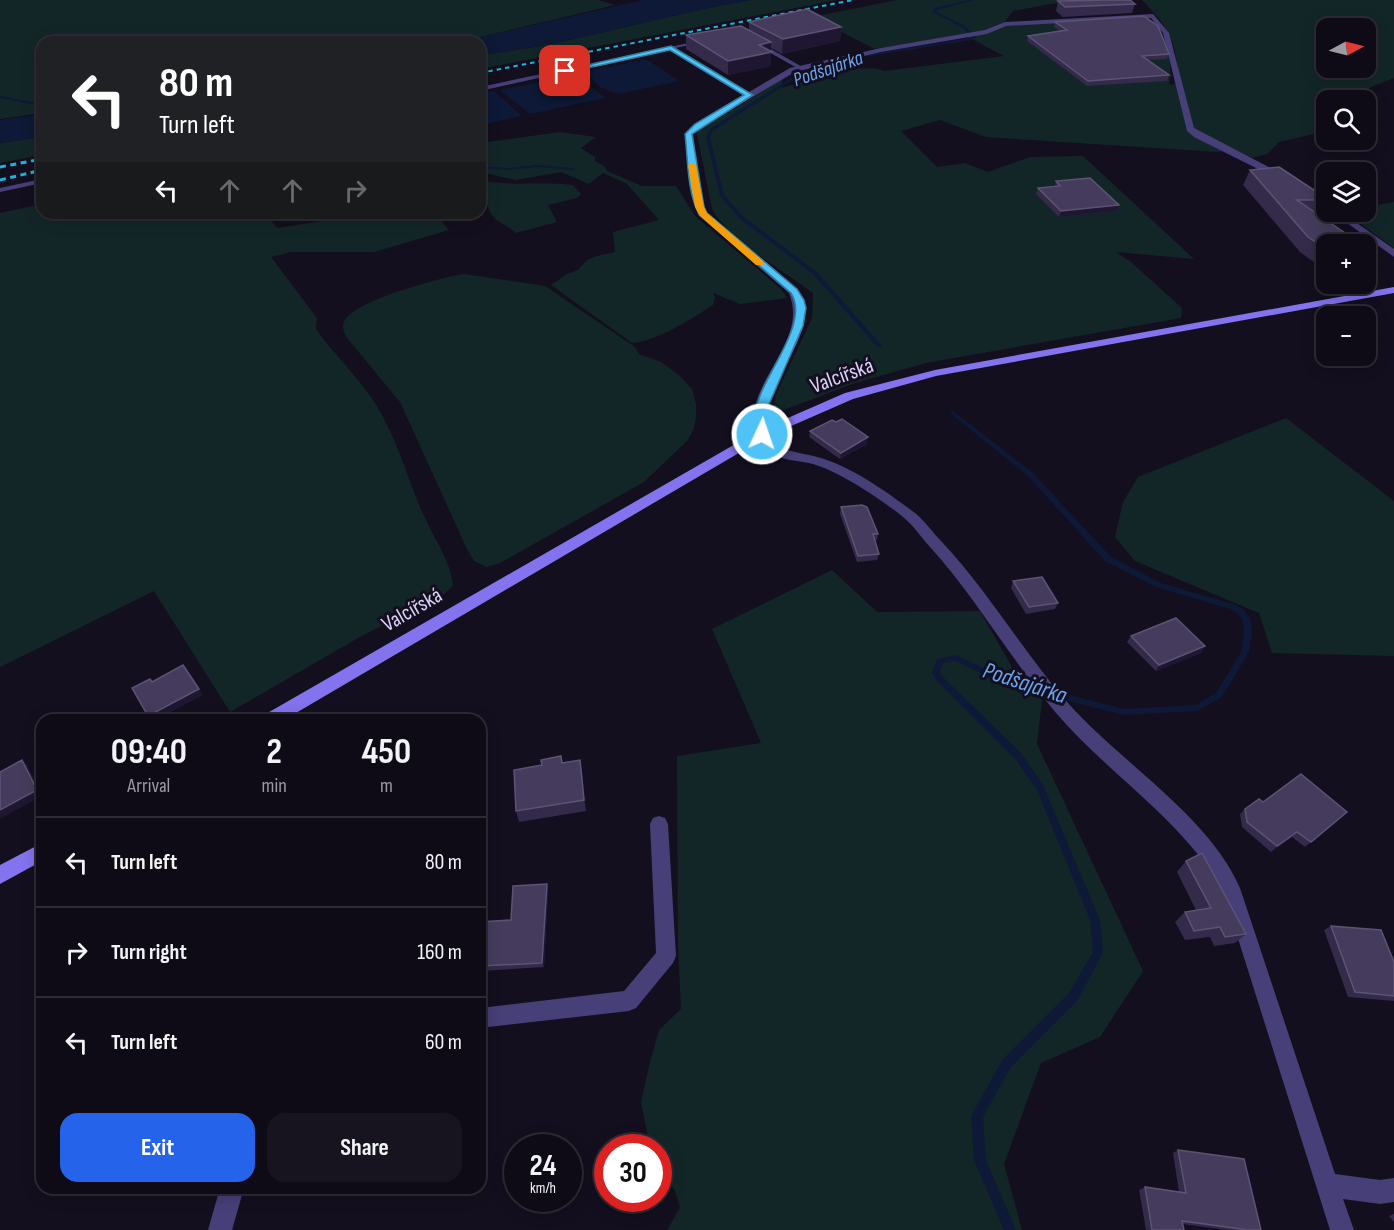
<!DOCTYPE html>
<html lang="en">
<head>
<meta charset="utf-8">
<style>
	:root { --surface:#0e0b16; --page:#17141f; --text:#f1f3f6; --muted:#9b9ba1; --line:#2e2b35; --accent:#2563eb }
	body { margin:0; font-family:"Sofia Sans Condensed",sans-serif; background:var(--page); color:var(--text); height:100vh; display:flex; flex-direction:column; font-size:22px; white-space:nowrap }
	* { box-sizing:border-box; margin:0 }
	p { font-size:20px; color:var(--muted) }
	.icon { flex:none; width:33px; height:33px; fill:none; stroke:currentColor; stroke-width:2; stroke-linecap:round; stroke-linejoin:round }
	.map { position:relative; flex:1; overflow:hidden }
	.side { position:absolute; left:36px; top:714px; width:450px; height:480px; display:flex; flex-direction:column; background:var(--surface); border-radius:18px; box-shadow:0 3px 15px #0003,0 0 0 2px var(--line) }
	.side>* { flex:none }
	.guide { position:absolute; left:36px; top:36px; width:450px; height:183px; border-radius:18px; box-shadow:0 3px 15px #0003,0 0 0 2px var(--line); background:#202124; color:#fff; overflow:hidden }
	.needle { width:39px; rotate:83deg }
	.controls { position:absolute; left:1316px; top:18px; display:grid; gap:12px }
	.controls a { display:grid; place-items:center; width:60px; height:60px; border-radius:12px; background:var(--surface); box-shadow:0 3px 15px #0003,0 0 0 2px var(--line); font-size:30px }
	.speed { position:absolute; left:504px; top:1134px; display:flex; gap:12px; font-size:30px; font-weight:700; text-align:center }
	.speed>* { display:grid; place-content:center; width:78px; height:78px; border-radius:50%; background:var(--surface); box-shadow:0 3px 15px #0003,0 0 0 2px var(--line); line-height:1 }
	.speed small { font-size:15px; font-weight:400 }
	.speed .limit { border:9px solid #d22; background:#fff; color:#111 }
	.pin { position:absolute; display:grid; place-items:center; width:51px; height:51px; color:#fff; margin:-26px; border-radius:12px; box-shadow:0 3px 9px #0006 }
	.me { position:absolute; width:66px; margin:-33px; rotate:3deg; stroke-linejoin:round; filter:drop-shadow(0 0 4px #0008) }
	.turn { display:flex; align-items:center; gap:21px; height:126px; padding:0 24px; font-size:27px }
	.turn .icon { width:78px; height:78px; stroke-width:2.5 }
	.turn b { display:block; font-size:42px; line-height:51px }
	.lanes { display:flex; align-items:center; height:57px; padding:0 24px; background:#0003; justify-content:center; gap:30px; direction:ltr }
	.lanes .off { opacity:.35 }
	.eta { display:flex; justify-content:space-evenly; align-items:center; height:102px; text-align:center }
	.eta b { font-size:36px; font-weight:700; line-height:42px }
	.primary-button { display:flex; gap:12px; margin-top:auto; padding:12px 24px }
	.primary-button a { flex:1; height:69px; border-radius:18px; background:var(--accent); color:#fff; font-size:24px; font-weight:700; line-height:69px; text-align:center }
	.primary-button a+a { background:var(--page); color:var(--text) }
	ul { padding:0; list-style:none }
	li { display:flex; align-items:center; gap:18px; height:90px; padding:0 24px; border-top:2px solid var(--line) }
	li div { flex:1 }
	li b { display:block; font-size:22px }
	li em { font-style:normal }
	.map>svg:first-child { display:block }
	.green { fill:#132627; fill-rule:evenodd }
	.water { fill:#0e1937 }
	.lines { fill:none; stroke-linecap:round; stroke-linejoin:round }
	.stream { fill:#0e1937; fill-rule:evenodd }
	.lane { fill:#473f77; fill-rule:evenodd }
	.street { fill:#473f77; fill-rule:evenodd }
	.secondary { fill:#8373ee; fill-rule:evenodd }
	.rail-far1 { stroke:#1ab5dc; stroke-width:2; stroke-dasharray:4.5 4; stroke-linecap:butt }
	.rail { stroke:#1ab5dc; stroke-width:3; stroke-dasharray:6 4.5; stroke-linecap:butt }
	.wall { fill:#342a4a }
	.shaded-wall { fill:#1f1731 }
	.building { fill:#453c5d; stroke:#5d5375; stroke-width:1.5 }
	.route { fill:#4fc3f7; stroke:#337fa1; stroke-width:1.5 }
	.slow { fill:#f59e0b }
	.labels { text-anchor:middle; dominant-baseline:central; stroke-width:6; stroke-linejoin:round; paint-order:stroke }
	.far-water-label { font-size:20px; font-style:italic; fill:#6ba4ed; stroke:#130f1e }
	.street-label { font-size:22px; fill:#dad1f9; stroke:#130f1e }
	.water-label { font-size:24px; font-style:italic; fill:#6ba4ed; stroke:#130f1e }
</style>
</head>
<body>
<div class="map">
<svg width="1394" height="1230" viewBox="0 0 1394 1230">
	<rect width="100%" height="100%" fill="#130f1e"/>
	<g class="green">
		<polygon points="0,0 598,0 615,5 459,42 42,42 42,113 0,119"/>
		<path d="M751,0H837L480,69V55C572,45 660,15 751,0Z"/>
		<polygon points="897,0 1094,0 1050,4 1013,11 1004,23 985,31 875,49 812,17"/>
		<path d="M1142,0H1394V78L1371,87L1352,100H1326V131L1279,142L1267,154L1251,158L1233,149L1218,152L986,137L940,120L901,131L937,167L965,163L988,172L1030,157L1083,156L1194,259L1116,252L1131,262L1182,308L1181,318L926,363L852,384L784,410L773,409L776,395L812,318L813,293C784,271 728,239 712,209L697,134L699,130L783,79L781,88C804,82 864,61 884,71L1004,56L968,37L1009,25L1143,18C1169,24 1173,63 1169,85L1179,83C1177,43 1170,29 1142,0ZM1326,28H1365V68H1326Z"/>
		<path d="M560,132L596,137L581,148L595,157V161L604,166L607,171L642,186H676L695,216L781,289L787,298L740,304L713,293L715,298L713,305C693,318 656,342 632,343L551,285L567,274L578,270L587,260L597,256L615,252L613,232L659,220L627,184L603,173L589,184L561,172L516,180L480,172V143Z"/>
		<polygon points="42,137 42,155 0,163 0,143"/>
		<path d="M480,180C511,187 542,181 573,185L581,194L577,198L548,205L557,222L516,233C501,220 492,223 487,203L480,201Z"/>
		<polygon points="1394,202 1394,248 1344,212 1365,212 1365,207"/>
		<path d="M42,204V213H265L277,228L336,219H352L367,213H434L449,230L374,252H291L271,257L317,318L316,329C334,354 356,375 373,400C397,436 407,479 425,518C435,540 450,560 453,585L444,594L358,638L230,712L154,591L0,667V213Z"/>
		<path d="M464,274L545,286L635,347L639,354L661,362L679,375L692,389L696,404V417L694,428L688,440L644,482L500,563L487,567L474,561L467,549L400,402L347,338C344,332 341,327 345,320C357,300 439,278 464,274Z"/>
		<polygon points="1286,418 1394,501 1394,656 1272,653 1259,613 1135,561 1115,537 1123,502 1138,477"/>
		<polygon points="832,570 877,612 980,611 1012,667 1042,700 1037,744 1143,971 1100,1037 1041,1063 1004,1164 1022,1230 667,1230 680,1208 675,1191 659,1169 658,1148 650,1147 641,1102 650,1062 659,1030 681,1009 678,947 677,756 761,743 712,629"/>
	</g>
	<g class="water">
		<path d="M643,0H751C660,15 572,45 480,55V42H459Z"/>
		<polygon points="646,59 679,81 618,94 602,88 586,74 588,71"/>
		<polygon points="574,75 606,98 530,114 500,90"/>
		<polygon points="494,91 522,116 480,125 480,94"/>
		<polygon points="42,114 42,137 0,143 0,120"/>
	</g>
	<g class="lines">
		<g class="stream">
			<polygon points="968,0 974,0 937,10 937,12 965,26 976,37 972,40 864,57 799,76 713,131 710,137 724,195 744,217 817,272 882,346 881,347 877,347 813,274 740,219 720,196 706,137 710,129 797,74 864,55 970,38 972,37 963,28 933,12 934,8"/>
			<polygon points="0,96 42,104 42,106 0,98"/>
			<polygon points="538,165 573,168 575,169 573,170 538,167 508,170 480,168 480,166 508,168"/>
			<polygon points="953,411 1032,472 1111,557 1161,583 1236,605 1244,610 1251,621 1252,632 1249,652 1222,697 1197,711 1124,715 1005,685 955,661 943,663 940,673 944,678 1022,754 1043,785 1100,920 1103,953 1077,1001 1011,1067 983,1117 986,1160 1016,1230 1004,1230 974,1160 971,1116 1003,1059 1069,993 1093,952 1090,920 1037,790 1016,760 938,682 932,673 937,659 956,655 1007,679 1124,709 1196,705 1216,693 1241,652 1244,632 1243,621 1238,614 1230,609 1156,587 1105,561 1028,476 951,414 950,413"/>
		</g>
		<g class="lane">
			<polygon points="698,41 700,43 675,48 751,94 751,96 747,96 670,49 480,91 480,87"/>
			<polygon points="758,44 762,44 804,68 799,69 758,46"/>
			<polygon points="42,179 42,183 0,192 0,188"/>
		</g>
		<g class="street">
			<path d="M1153,14L1169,33L1194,128L1284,175V179H1278L1194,137L1187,131L1163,33L1151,18L1006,26L987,34L881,52L795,72L700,128L693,134L699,186L707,214L798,290C824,336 763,375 767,421C768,425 767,431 769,434C781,454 802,452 821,458C853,468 884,490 911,510C923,518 932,532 942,542C989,592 1023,652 1068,703C1120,762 1209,816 1240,888L1335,1174L1380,1180L1394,1178V1202L1380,1204L1343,1199L1354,1230H1330L1223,891C1182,819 1109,775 1056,713C1011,660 977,599 930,547C921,537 913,525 903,517C881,499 840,472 813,464C802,461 788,461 777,456C772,454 758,440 756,434C740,385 810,345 789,293L698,215L690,186L686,132L694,124L790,68L881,48L985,30L1005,22Z"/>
			<polygon points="1332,212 1341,212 1394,249 1394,257"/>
			<polygon points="659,816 665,818 668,824 676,956 673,963 636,1008 629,1011 480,1028 480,1008 624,991 656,953 650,824 653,818"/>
			<polygon points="220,1188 244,1188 232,1230 208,1230"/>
		</g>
		<g class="secondary">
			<polygon points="1394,287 1394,293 936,376 853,399 766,437 284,720 262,720 264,715 758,431 845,393 935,370"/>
			<polygon points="42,843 42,861 0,884 0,865"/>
		</g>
		<polyline class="rail-far1" points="480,73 853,0"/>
		<g class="rail">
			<polyline points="0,167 42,159"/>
			<polyline points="0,180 42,170"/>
		</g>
	</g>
	<g class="wall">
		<polygon points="1058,1 1135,4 1132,13 1063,17 1056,11"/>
		<polygon points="749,22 841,27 840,41 782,54 771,48 771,66 728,75 686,49 686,35 749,31"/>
		<polygon points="1055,22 1169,54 1167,59 1148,60 1169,75 1167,81 1087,86 1027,41 1028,36 1060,31 1054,27"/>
		<polygon points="1250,170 1326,198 1326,207 1322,216 1319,216 1326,244 1326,271 1300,252 1243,185"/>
		<polygon points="1056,181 1119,205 1117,211 1059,217 1036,194 1038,188 1055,186"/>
		<polygon points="810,431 867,444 840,459 809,437"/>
		<polygon points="841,507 878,534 877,540 874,540 879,554 877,560 857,562 840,514"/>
		<polygon points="1013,581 1058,603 1055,609 1026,614 1011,588"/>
		<polygon points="1131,636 1205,646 1201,653 1156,671 1127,642"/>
		<polygon points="561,756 563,763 582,771 586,811 519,822 516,811 542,765"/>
		<polygon points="1263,802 1347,812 1305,847 1292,837 1271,852 1242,827 1240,814 1245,809"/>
		<polygon points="1186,861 1246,934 1235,943 1214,946 1210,937 1185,940 1175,922 1185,912 1196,910 1177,872"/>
		<polygon points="548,889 544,967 480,971 480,922 511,920"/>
		<polygon points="1331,926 1394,962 1394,1001 1348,997 1324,930"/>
		<polygon points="1178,1150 1261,1230 1226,1230 1183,1224 1184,1230 1146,1230 1139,1190 1145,1187 1179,1192 1173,1153"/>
		<polygon points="340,1188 375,1188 374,1190"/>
		<polygon points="1394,1214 1394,1222 1389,1216"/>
	</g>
	<g class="shaded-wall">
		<polygon points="841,27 840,41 782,54 783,39"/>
		<polygon points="771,42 771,66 728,75 728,61 759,45"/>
		<polygon points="1119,205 1117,211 1059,217 1061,211"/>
		<polygon points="1372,252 1365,264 1365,253"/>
		<polygon points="868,437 867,444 840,459 841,453"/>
		<polygon points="1205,646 1201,653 1156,671 1159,665"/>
		<polygon points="183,665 203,695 156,720 151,720 148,716"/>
		<polygon points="22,760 28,766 42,796 0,819 0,810"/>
		<polygon points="580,760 582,771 586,811 584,800"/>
		<polygon points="1297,832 1292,837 1271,852 1277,846"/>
		<polygon points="547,884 548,889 544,967 542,963"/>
	</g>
	<g class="building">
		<polygon points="1109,0 1130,0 1135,4 1065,7 1058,1"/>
		<polygon points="807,9 841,27 783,39 749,22"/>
		<polygon points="1144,16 1158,26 1169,54 1142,56 1169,75 1088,81 1028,36 1067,30 1055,22"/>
		<polygon points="741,26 771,42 759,45 772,52 728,61 686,35"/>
		<polygon points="1279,167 1326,198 1326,200 1297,200 1361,244 1326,244 1326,249 1308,237 1250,170"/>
		<polygon points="1090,178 1119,205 1061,211 1038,188 1060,186 1056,181"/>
		<polygon points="1365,247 1372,252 1365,253"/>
		<polygon points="842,419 868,437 841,453 810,431 832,420 836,422"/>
		<polygon points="862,505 867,507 878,534 873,534 879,554 858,556 841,507"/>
		<polygon points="1042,577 1058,603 1029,607 1013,581"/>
		<polygon points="1176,618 1205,646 1159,665 1131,636"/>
		<polygon points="183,665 199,689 148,716 132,688 150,679 152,682"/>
		<polygon points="561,756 562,763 580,760 584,800 516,811 514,770 542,765 541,760"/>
		<polygon points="22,760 37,790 0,810 0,772"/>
		<polygon points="1301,774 1347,812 1311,842 1297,832 1277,846 1247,822 1245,809 1259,799 1263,802"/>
		<polygon points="1202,853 1246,934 1225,937 1220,927 1194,931 1185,912 1211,908 1186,861"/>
		<polygon points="547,884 542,963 480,966 480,922 511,920 513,886"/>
		<polygon points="1331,926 1381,930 1394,962 1394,996 1355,992"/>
		<polygon points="1178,1150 1244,1159 1261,1230 1249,1230 1182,1221 1184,1230 1152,1230 1145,1187 1186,1193"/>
	</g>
	<path class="route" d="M671,46L753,95L692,134L704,207L707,213L797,289L804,300L806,308L803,326L767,409L768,434L762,437L756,434C756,426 755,418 756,410C760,378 811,324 791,293L699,214C687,192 688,159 685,134L695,124L744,95L670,50L565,73L561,71Z"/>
	<polygon class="slow" points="692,163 696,165 704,207 707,213 763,261 763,265 756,265 700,216 695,207 688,165"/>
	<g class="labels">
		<g class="far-water-label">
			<text transform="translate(828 69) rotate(-19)">Podšajárka</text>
		</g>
		<g class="street-label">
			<text transform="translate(842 376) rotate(-20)">Valcířská</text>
			<text transform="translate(412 610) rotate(-30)">Valcířská</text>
		</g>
		<g class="water-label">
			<text transform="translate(1025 683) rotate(18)">Podšajárka</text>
		</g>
	</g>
</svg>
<div class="controls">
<a><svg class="needle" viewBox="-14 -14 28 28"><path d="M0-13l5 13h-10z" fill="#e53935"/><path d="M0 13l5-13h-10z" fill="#9b9ba1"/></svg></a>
<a><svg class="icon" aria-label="search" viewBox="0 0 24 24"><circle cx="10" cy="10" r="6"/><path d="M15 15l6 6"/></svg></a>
<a><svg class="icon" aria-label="layers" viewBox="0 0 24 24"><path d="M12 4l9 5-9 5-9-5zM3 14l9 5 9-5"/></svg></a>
<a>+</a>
<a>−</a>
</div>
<div class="speed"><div>24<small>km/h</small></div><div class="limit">30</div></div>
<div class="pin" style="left:565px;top:71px;background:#d93025"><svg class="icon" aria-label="arrive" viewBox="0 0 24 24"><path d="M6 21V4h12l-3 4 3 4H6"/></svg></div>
<svg class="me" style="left:762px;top:434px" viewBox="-20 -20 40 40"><circle r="17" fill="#4fc3f7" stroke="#fff" stroke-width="3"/><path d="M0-11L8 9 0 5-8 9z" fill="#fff"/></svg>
<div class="guide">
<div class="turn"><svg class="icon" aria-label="left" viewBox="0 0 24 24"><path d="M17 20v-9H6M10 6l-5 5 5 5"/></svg><div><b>80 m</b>Turn left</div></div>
<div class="lanes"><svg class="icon" aria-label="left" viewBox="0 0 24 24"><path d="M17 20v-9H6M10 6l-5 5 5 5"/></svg><svg class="icon off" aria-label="ahead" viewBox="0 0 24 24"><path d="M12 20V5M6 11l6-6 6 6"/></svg><svg class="icon off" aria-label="ahead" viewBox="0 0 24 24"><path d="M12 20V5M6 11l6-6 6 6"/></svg><svg class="icon off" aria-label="right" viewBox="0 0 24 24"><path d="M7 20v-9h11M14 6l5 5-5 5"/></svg></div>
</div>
<section class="side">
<div class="eta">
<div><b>09:40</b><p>Arrival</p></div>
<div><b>2</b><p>min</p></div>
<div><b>450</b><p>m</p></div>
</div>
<ul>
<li><svg class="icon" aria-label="left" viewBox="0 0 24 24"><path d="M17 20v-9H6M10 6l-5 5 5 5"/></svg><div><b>Turn left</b></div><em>80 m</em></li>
<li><svg class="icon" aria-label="right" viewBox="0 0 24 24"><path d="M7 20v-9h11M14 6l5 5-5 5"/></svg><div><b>Turn right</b></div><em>160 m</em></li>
<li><svg class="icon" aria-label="left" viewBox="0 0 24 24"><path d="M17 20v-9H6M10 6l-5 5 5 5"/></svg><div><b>Turn left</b></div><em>60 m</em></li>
</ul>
<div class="primary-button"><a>Exit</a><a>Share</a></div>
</section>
</div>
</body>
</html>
